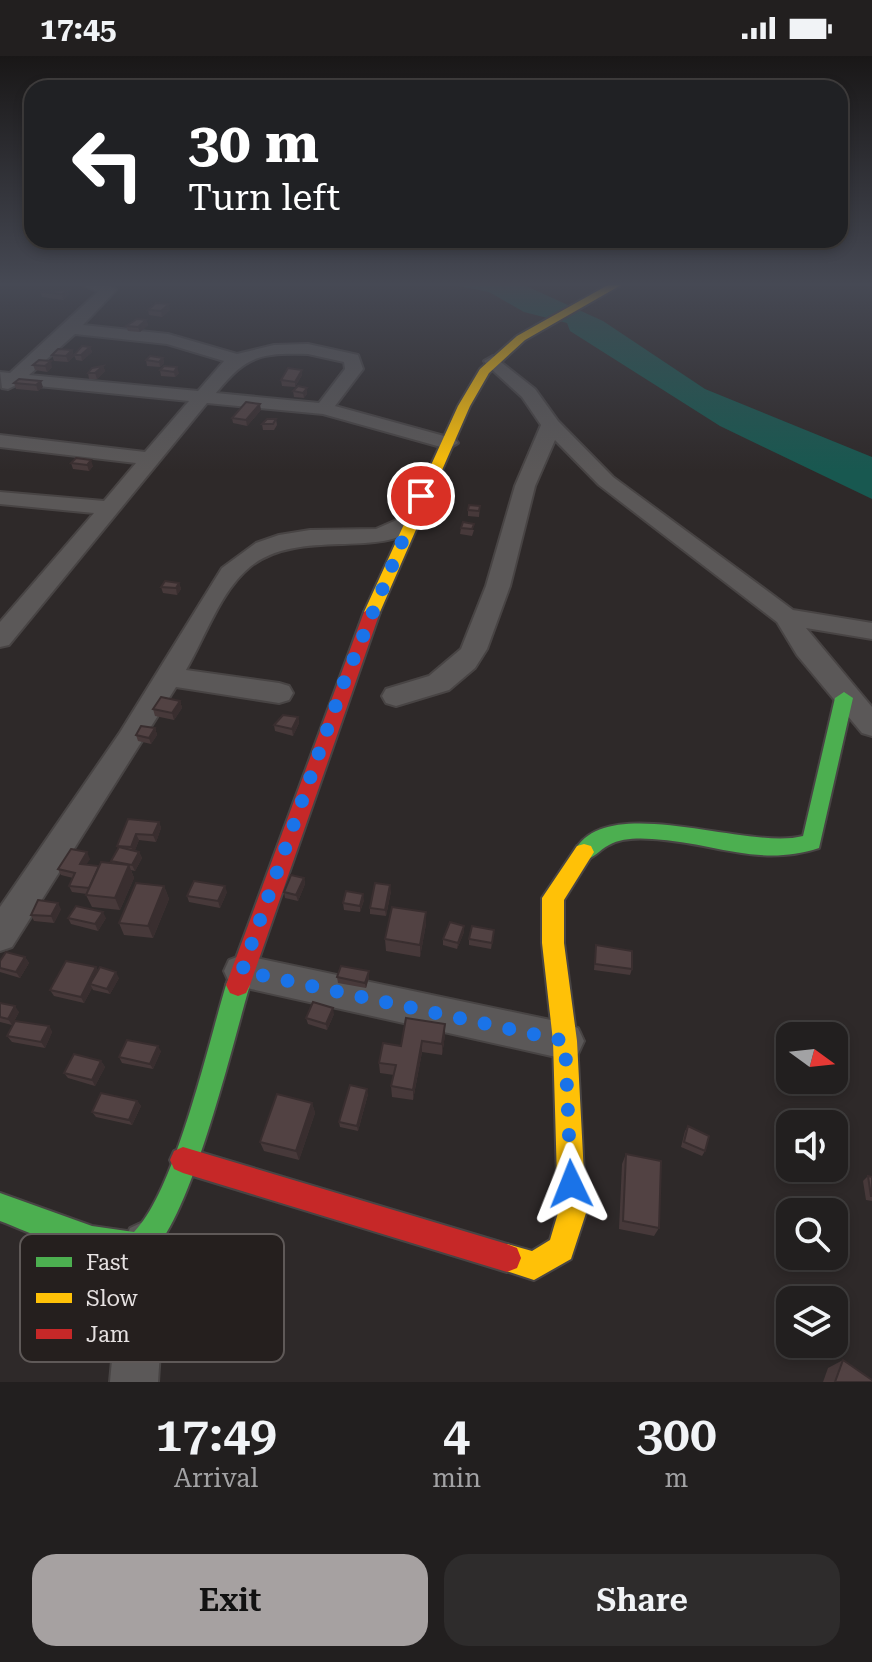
<!DOCTYPE html>
<html lang="en">
<head>
<meta charset="utf-8">
<style>
	:root { --surface:#221f1f; --page:#2e2c2c; --text:#f1f3f6; --muted:#a2a2a4; --line:#3f3d3d; --accent:#a6a1a1 }
	body { margin:0; font-family:"Roboto Serif",serif; background:var(--page); color:var(--text); height:100vh; display:flex; flex-direction:column; font-size:30px; white-space:nowrap }
	* { box-sizing:border-box; margin:0 }
	p { font-size:26px; color:var(--muted) }
	.icon { flex:none; width:44px; height:44px; fill:none; stroke:currentColor; stroke-width:2; stroke-linecap:round; stroke-linejoin:round }
	.map { position:relative; height:1326px; overflow:hidden }
	.drawer { display:flex; flex-direction:column; background:var(--surface); flex:1 }
	.drawer>* { flex:none }
	.hud { position:absolute; left:24px; top:24px; width:824px; height:168px; border-radius:24px; box-shadow:0 4px 12px #0003,0 0 0 2px var(--line); background:#202124; color:#fff; overflow:hidden }
	.needle { width:52px; rotate:105deg }
	.fabs { position:absolute; left:776px; top:966px; display:grid; gap:16px }
	.fabs a { display:grid; place-items:center; width:72px; height:72px; border-radius:16px; background:var(--surface); box-shadow:0 4px 12px #0003,0 0 0 2px var(--line); font-size:40px }
	.pin { position:absolute; display:grid; place-items:center; width:68px; height:68px; color:#fff; margin:-34px; border:4px solid #fff; border-radius:50%; box-shadow:0 2px 8px #0007 }
	.me { position:absolute; width:88px; margin:-44px; rotate:358deg; stroke-linejoin:round; filter:drop-shadow(0 0 6px #0008) }
	.turn { display:flex; align-items:center; gap:28px; height:168px; padding:0 32px; font-size:36px }
	.turn .icon { width:104px; height:104px; stroke-width:2.5 }
	.turn b { display:block; font-size:56px; line-height:68px }
	.eta { display:flex; justify-content:space-evenly; align-items:center; height:136px; text-align:center }
	.eta b { font-size:48px; font-weight:600; line-height:56px }
	.action { display:flex; gap:16px; margin-top:auto; padding:16px 32px }
	.action a { flex:1; height:92px; border-radius:24px; background:var(--accent); color:#111; font-size:32px; font-weight:600; line-height:92px; text-align:center }
	.action a+a { background:var(--page); color:var(--text) }
	.status { display:flex; justify-content:space-between; align-items:center; height:56px; padding:0 40px; background:var(--surface); direction:ltr }
	.status svg { height:22px; fill:currentColor }
	.map>svg:first-child { display:block }
	.water { fill:#185850 }
	.lines { fill:none; stroke-linecap:round; stroke-linejoin:round }
	.street-casing { stroke:#484444; stroke-width:4 }
	.fast-casing { stroke:#484444; stroke-width:4 }
	.slow-casing { stroke:#484444; stroke-width:4 }
	.jam-casing { stroke:#484444; stroke-width:4 }
	.street { fill:#5b5858; fill-rule:evenodd }
	.fast { fill:#4caf50; fill-rule:evenodd }
	.slow { fill:#ffc107; fill-rule:evenodd }
	.jam { fill:#c62828; fill-rule:evenodd }
	.wall { fill:#47393a }
	.shaded-wall { fill:#392e2f }
	.building { fill:#524243; stroke:#392e2f; stroke-width:2 }
	.route { stroke:#1a73e8; stroke-width:14; stroke-dasharray:0 25.2 }
	.key { fill:#251f1e; stroke:#5f5958; stroke-width:2 }
	.key-label { font-size:22px; fill:#e6e1e1 }
</style>
</head>
<body>
<div class="status"><b>17:45</b><svg viewBox="0 0 49 12"><path d="M0 12V9h3v3zM5 12V6h3v6zM10 12V3h3v9zM15 12V0h3v12zM26 1h20v11H26zM47 4h2v5h-2z"/></svg></div>
<div class="map">
<svg width="872" height="1326" viewBox="0 0 872 1326">
	<rect width="100%" height="100%" fill="#2e2929"/>
	<polygon class="water" points="454,229 524,229 603,265 705,333 872,401 872,443 720,370 570,275 567,267 524,256 489,236"/>
	<g class="lines">
		<defs>
			<g id="street">
				<path d="M84,229H109L116,234L83,269L168,278L237,298L274,289L308,288L358,299L363,313L335,350L455,383L458,387L448,393L323,358L207,347L9,589L0,591V566L94,457L0,448V436L104,445L136,407L0,391V379L145,396L189,345L18,328L8,333L2,332L0,316L10,317L98,236ZM75,278L167,288L224,305L198,335L29,319ZM308,298L344,306L345,313L319,347L216,337C247,299 260,297 308,298Z"/>
				<polygon points="493,300 535,333 558,365 613,421 793,554 872,567 872,583 806,572 872,651 872,680 862,677 797,599 777,566 599,429 555,384 535,430 510,530 487,593 475,612 449,634 396,650 386,647 382,640 386,633 429,620 461,593 486,530 515,430 541,369 522,341 487,309 484,305"/>
				<path d="M408,459L419,466C390,506 302,470 251,510C220,535 206,580 186,614L279,627L289,630L293,637L289,644L279,647L176,631L12,891L0,895V851L119,678L222,512L256,487L279,479L310,474L376,473Z"/>
				<polygon points="242,899 565,967 578,972 584,985 578,998 565,1003 242,931 229,926 224,915 229,904"/>
				<polygon points="145,1165 160,1172 167,1187 158,1326 110,1326 123,1187 130,1172"/>
			</g>
			<g id="fast">
				<path d="M844,636L853,642L819,792C758,812 713,786 652,783C639,782 621,782 609,789C597,795 592,807 577,802L574,796C605,734 747,795 803,780L835,642Z"/>
				<path d="M238,918L246,921L250,929C235,977 186,1190 141,1203C104,1213 35,1178 0,1165V1137L92,1170L134,1176C175,1135 208,989 226,929L230,921Z"/>
			</g>
			<g id="slow">
				<polygon points="608,229 621,229 525,284 489,317 470,350 380,556 378,560 366,560 364,556 458,350 480,313 517,280"/>
				<polygon points="584,788 591,790 594,796 564,844 564,887 577,985 586,1157 571,1203 534,1224 497,1212 493,1202 497,1192 507,1188 532,1195 550,1184 558,1157 553,985 542,887 542,842 577,790"/>
			</g>
			<g id="jam">
				<polygon points="372,551 380,556 250,929 246,937 238,940 230,937 226,929 364,556"/>
				<polygon points="183,1091 507,1188 517,1192 521,1202 517,1212 507,1216 183,1117 174,1113 170,1104 174,1095"/>
			</g>
		</defs>
		<use href="#street" class="street-casing"/>
		<use href="#fast" class="fast-casing"/>
		<use href="#slow" class="slow-casing"/>
		<use href="#jam" class="jam-casing"/>
		<use href="#street" class="street"/>
		<use href="#fast" class="fast"/>
		<use href="#slow" class="slow"/>
		<use href="#jam" class="jam"/>
	</g>
	<g class="wall">
		<polygon points="68,234 69,239 63,244 42,241 40,236"/>
		<polygon points="148,254 170,254 162,261 149,259"/>
		<polygon points="146,264 148,269 140,276 128,275 126,270"/>
		<polygon points="90,291 92,296 82,305 76,304 74,299"/>
		<polygon points="72,294 74,300 68,306 54,305 52,299"/>
		<polygon points="163,302 164,307 160,311 147,310 146,304"/>
		<polygon points="33,309 52,311 47,316 35,314"/>
		<polygon points="103,310 105,315 97,323 89,323 88,317"/>
		<polygon points="160,314 179,317 175,321 161,320"/>
		<polygon points="302,319 295,331 282,330 281,324"/>
		<polygon points="14,327 43,331 38,335 16,333"/>
		<polygon points="307,332 307,338 304,342 294,341 293,335"/>
		<polygon points="261,354 247,370 233,367 232,362"/>
		<polygon points="276,363 277,369 274,374 263,374 262,368"/>
		<polygon points="71,407 93,410 89,415 73,413"/>
		<polygon points="480,450 479,461 468,460 468,454"/>
		<polygon points="461,472 474,474 472,480 460,478"/>
		<polygon points="179,527 181,533 177,539 163,537 161,531"/>
		<polygon points="180,645 182,652 174,664 155,660 153,653"/>
		<polygon points="298,661 299,667 293,680 275,675 274,669"/>
		<polygon points="155,672 157,679 151,688 138,685 136,679"/>
		<polygon points="128,763 159,766 161,772 156,786 139,784 135,794 139,796 142,802 135,815 131,814 134,822 120,854 92,851 86,839 87,838 72,836 69,830 73,822 61,819 58,813 90,803 86,808 99,810 112,807 111,805 118,792 117,790"/>
		<polygon points="304,822 305,828 298,845 285,842 284,836"/>
		<polygon points="164,830 169,843 153,882 124,879 119,867"/>
		<polygon points="391,835 386,860 370,858 370,852"/>
		<polygon points="227,836 220,852 189,846 187,840"/>
		<polygon points="364,844 360,856 344,854 343,847"/>
		<polygon points="61,853 54,867 34,865 31,859"/>
		<polygon points="426,856 426,868 420,901 386,895 385,883"/>
		<polygon points="68,862 106,862 98,875 71,868"/>
		<polygon points="464,870 464,876 457,893 443,889 443,883"/>
		<polygon points="494,874 491,893 469,889 469,883"/>
		<polygon points="596,889 632,913 630,919 594,914"/>
		<polygon points="25,901 29,907 20,922 0,916 0,905"/>
		<polygon points="96,911 98,915 119,922 110,938 93,934 92,932 84,947 54,940 50,934"/>
		<polygon points="337,921 369,921 366,932 338,927"/>
		<polygon points="0,947 19,956 12,969 0,966"/>
		<polygon points="334,958 327,974 308,968 306,962"/>
		<polygon points="445,968 445,979 442,999 422,996 413,1044 392,1041 391,1030 394,1019 380,1017 379,1007 401,990"/>
		<polygon points="49,970 52,976 45,992 12,986 7,980"/>
		<polygon points="161,995 153,1013 122,1007 119,1001"/>
		<polygon points="101,1005 105,1011 95,1030 68,1022 64,1017"/>
		<polygon points="368,1038 358,1075 340,1071 339,1066"/>
		<polygon points="137,1045 141,1050 132,1069 96,1061 92,1056"/>
		<polygon points="312,1047 315,1057 299,1104 264,1095 260,1086"/>
		<polygon points="688,1070 705,1095 702,1100 681,1091 685,1075"/>
		<polygon points="626,1098 659,1172 654,1180 619,1173 622,1108"/>
		<polygon points="868,1120 872,1121 872,1145 866,1144 863,1125"/>
		<polygon points="843,1304 872,1326 823,1326 828,1312"/>
	</g>
	<g class="shaded-wall">
		<polygon points="68,234 69,239 63,244 62,238"/>
		<polygon points="169,248 170,254 162,261 161,255"/>
		<polygon points="146,264 148,269 140,276 138,271"/>
		<polygon points="90,291 92,296 82,305 81,299"/>
		<polygon points="72,294 74,300 68,306 66,300"/>
		<polygon points="163,302 164,307 160,311 159,306"/>
		<polygon points="51,305 52,311 47,316 45,310"/>
		<polygon points="103,310 105,315 97,323 95,317"/>
		<polygon points="177,311 179,317 175,321 174,316"/>
		<polygon points="302,314 302,319 295,331 295,326"/>
		<polygon points="41,325 43,331 38,335 36,329"/>
		<polygon points="307,332 307,338 304,342 303,337"/>
		<polygon points="260,348 261,354 247,370 246,364"/>
		<polygon points="91,404 93,410 89,415 87,409"/>
		<polygon points="179,527 181,533 177,539 176,532"/>
		<polygon points="180,645 182,652 174,664 172,657"/>
		<polygon points="298,661 299,667 293,680 292,673"/>
		<polygon points="155,672 157,679 151,688 149,682"/>
		<polygon points="159,766 161,772 156,786 153,779"/>
		<polygon points="136,778 139,784 134,797 131,791"/>
		<polygon points="87,796 90,803 83,814 80,808"/>
		<polygon points="139,796 142,802 135,815 132,809"/>
		<polygon points="129,809 134,822 120,854 115,842"/>
		<polygon points="304,822 305,828 298,845 296,839"/>
		<polygon points="390,829 391,835 386,860 385,854"/>
		<polygon points="164,830 169,843 153,882 148,870"/>
		<polygon points="225,830 227,836 220,852 218,845"/>
		<polygon points="363,838 364,844 360,856 360,850"/>
		<polygon points="58,847 61,853 54,867 51,860"/>
		<polygon points="103,856 106,862 98,875 95,868"/>
		<polygon points="426,856 426,868 420,901 420,889"/>
		<polygon points="464,870 464,876 457,893 458,887"/>
		<polygon points="25,901 29,907 20,922 16,916"/>
		<polygon points="96,911 99,917 90,928 92,932 84,947 81,941"/>
		<polygon points="369,915 369,921 366,932 365,927"/>
		<polygon points="116,916 119,922 110,938 107,933"/>
		<polygon points="15,950 19,956 12,969 8,963"/>
		<polygon points="333,952 334,958 327,974 326,968"/>
		<polygon points="445,968 445,979 442,999 442,988"/>
		<polygon points="49,970 52,976 45,992 41,986"/>
		<polygon points="422,985 422,996 413,1044 413,1034"/>
		<polygon points="158,990 161,995 153,1013 150,1008"/>
		<polygon points="101,1005 105,1011 95,1030 92,1024"/>
		<polygon points="367,1033 368,1038 358,1075 357,1070"/>
		<polygon points="137,1045 141,1050 132,1069 129,1064"/>
		<polygon points="312,1047 315,1057 299,1104 296,1095"/>
	</g>
	<g class="building">
		<polygon points="68,234 62,238 40,236"/>
		<polygon points="156,247 169,248 161,255 148,254"/>
		<polygon points="137,263 146,264 138,271 126,270"/>
		<polygon points="82,290 90,291 81,299 74,299"/>
		<polygon points="58,293 72,294 66,300 52,299"/>
		<polygon points="150,300 163,302 159,306 146,304"/>
		<polygon points="39,304 51,305 45,310 33,309"/>
		<polygon points="103,310 95,317 88,317 92,312"/>
		<polygon points="164,310 177,311 174,316 160,314"/>
		<polygon points="288,312 302,314 295,326 281,324"/>
		<polygon points="19,323 41,325 36,329 14,327"/>
		<polygon points="298,330 307,332 303,337 293,335"/>
		<polygon points="246,346 260,348 246,364 232,362"/>
		<polygon points="267,363 276,363 273,368 262,368"/>
		<polygon points="76,402 91,404 87,409 71,407"/>
		<polygon points="469,449 480,450 479,455 468,454"/>
		<polygon points="463,466 474,468 472,473 461,472"/>
		<polygon points="165,525 179,527 176,532 161,531"/>
		<polygon points="161,641 180,645 172,657 153,653"/>
		<polygon points="283,659 298,661 292,673 274,669"/>
		<polygon points="141,670 155,672 149,682 136,679"/>
		<polygon points="128,763 159,766 153,779 136,778 131,791 117,790"/>
		<polygon points="119,791 139,796 132,809 111,805"/>
		<polygon points="71,793 87,796 80,808 99,810 89,832 69,830 75,817 58,813"/>
		<polygon points="101,806 129,809 115,842 86,839"/>
		<polygon points="291,819 304,822 296,839 284,836"/>
		<polygon points="194,825 225,830 218,845 187,840"/>
		<polygon points="136,827 164,830 148,870 119,867"/>
		<polygon points="375,827 390,829 385,854 370,852"/>
		<polygon points="346,835 363,838 360,850 343,847"/>
		<polygon points="38,844 58,847 51,860 31,859"/>
		<polygon points="76,850 103,856 95,868 68,862"/>
		<polygon points="392,851 426,856 420,889 385,883"/>
		<polygon points="450,866 464,870 458,887 443,883"/>
		<polygon points="472,870 494,874 492,887 469,883"/>
		<polygon points="596,889 632,895 632,913 595,908"/>
		<polygon points="6,896 25,901 16,916 0,912 0,905"/>
		<polygon points="66,905 96,911 81,941 50,934"/>
		<polygon points="341,910 369,915 365,927 337,921"/>
		<polygon points="100,911 116,916 107,933 90,928"/>
		<polygon points="313,946 333,952 326,968 306,962"/>
		<polygon points="0,947 15,950 8,963 0,961"/>
		<polygon points="406,962 445,968 442,988 422,985 413,1034 391,1030 396,1009 379,1007 383,987 401,990"/>
		<polygon points="15,965 49,970 41,986 7,980"/>
		<polygon points="127,984 158,990 150,1008 119,1001"/>
		<polygon points="74,998 101,1005 92,1024 64,1017"/>
		<polygon points="350,1029 367,1033 357,1070 339,1066"/>
		<polygon points="101,1037 137,1045 129,1064 92,1056"/>
		<polygon points="277,1038 312,1047 296,1095 260,1086"/>
		<polygon points="688,1070 709,1080 705,1095 684,1086"/>
		<polygon points="626,1098 661,1105 659,1172 623,1165"/>
		<polygon points="868,1120 872,1121 872,1140 871,1140"/>
		<polygon points="843,1304 872,1324 872,1326 835,1326"/>
	</g>
	<linearGradient id="sky" x2="0" y2="1"><stop stop-color="#191717"/><stop offset="0.55" stop-color="#464954"/><stop offset="1" stop-color="#464954" stop-opacity="0"/></linearGradient>
	<rect width="872" height="415" fill="url(#sky)"/>
	<g class="lines">
		<polyline class="route" points="421,440 344,626 242,915 565,985 571,1128"/>
	</g>
	<rect x="20" y="1178" width="264" height="128" rx="12" class="key"/>
	<rect x="36" y="1201" width="36" height="10" fill="#4caf50"/>
	<rect x="36" y="1237" width="36" height="10" fill="#ffc107"/>
	<rect x="36" y="1273" width="36" height="10" fill="#c62828"/>
	<g class="key-label">
		<text x="86" y="1214">Fast</text>
		<text x="86" y="1250">Slow</text>
		<text x="86" y="1286">Jam</text>
	</g>
</svg>
<div class="fabs">
<a><svg class="needle" viewBox="-14 -14 28 28"><path d="M0-13l5 13h-10z" fill="#e53935"/><path d="M0 13l5-13h-10z" fill="#a2a2a4"/></svg></a>
<a><svg class="icon" aria-label="sound" viewBox="0 0 24 24"><path d="M4 9h4l5-4v14l-5-4H4zM17 9q2 3 0 6"/></svg></a>
<a><svg class="icon" aria-label="search" viewBox="0 0 24 24"><circle cx="10" cy="10" r="6"/><path d="M15 15l6 6"/></svg></a>
<a><svg class="icon" aria-label="layers" viewBox="0 0 24 24"><path d="M12 4l9 5-9 5-9-5zM3 14l9 5 9-5"/></svg></a>
</div>
<div class="pin" style="left:421px;top:440px;background:#d93025"><svg class="icon" aria-label="arrive" viewBox="0 0 24 24"><path d="M6 21V4h12l-3 4 3 4H6"/></svg></div>
<svg class="me" style="left:571px;top:1128px" viewBox="-20 -20 40 40"><path d="M0-17L14 15 0 8-14 15z" fill="#1a73e8" stroke="#fff" stroke-width="4"/></svg>
<div class="hud">
<div class="turn"><svg class="icon" aria-label="left" viewBox="0 0 24 24"><path d="M17 20v-9H6M10 6l-5 5 5 5"/></svg><div><b>30 m</b>Turn left</div></div>
</div>
</div>
<section class="drawer">
<div class="eta">
<div><b>17:49</b><p>Arrival</p></div>
<div><b>4</b><p>min</p></div>
<div><b>300</b><p>m</p></div>
</div>
<div class="action"><a>Exit</a><a>Share</a></div>
</section>
</body>
</html>
